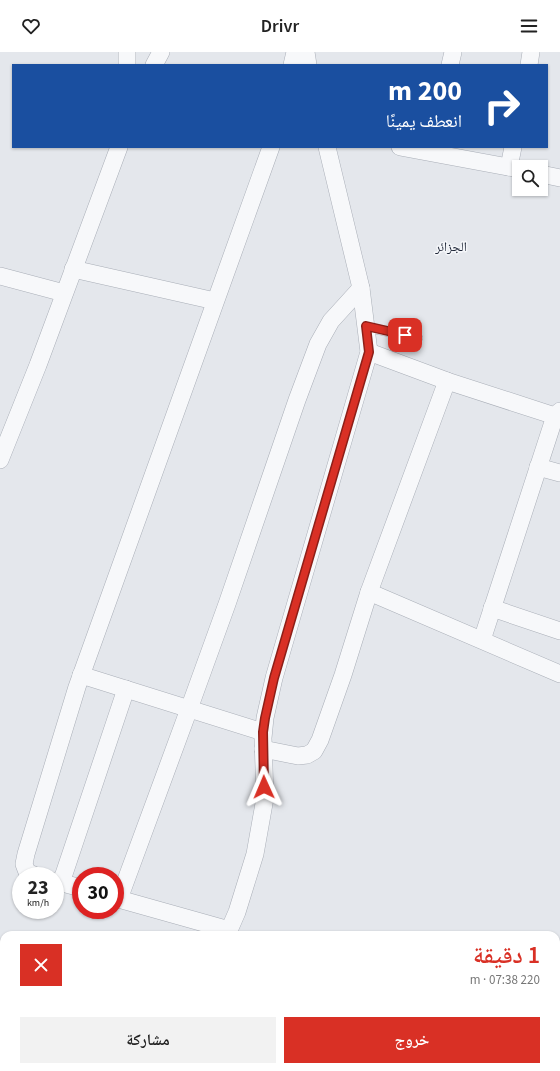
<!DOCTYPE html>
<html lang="ar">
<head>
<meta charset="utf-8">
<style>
	:root { --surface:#fff; --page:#f2f2f2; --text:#222; --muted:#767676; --accent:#d93025 }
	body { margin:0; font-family:"Source Sans 3","Noto Naskh Arabic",sans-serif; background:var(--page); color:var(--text); direction:rtl; height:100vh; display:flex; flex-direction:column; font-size:15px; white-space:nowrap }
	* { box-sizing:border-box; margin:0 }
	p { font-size:13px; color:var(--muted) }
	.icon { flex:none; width:22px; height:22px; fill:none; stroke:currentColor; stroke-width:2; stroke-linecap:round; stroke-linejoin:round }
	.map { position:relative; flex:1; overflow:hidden; direction:ltr }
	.drawer { position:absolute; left:0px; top:879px; width:560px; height:140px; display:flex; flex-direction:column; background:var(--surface); border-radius:12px 12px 0 0; box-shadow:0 1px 3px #0004; direction:rtl }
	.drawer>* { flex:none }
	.top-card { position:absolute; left:12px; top:12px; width:536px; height:84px; border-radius:0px; box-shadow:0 1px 3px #0004; direction:rtl; background:#1a4fa0; color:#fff; overflow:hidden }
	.buttons { position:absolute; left:512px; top:108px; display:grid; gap:8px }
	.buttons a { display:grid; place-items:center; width:36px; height:36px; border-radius:0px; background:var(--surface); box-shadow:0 1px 3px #0004; font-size:20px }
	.speed { position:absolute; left:12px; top:815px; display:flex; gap:8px; font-size:20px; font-weight:700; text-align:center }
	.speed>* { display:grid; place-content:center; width:52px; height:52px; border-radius:50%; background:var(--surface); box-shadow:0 1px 3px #0004; line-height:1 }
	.speed small { font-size:10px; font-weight:400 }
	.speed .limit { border:6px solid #d22; background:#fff; color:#111 }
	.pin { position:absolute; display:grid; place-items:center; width:34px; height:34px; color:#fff; margin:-17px; border-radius:8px; box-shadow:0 2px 6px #0006 }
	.me { position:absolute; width:44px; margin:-22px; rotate:359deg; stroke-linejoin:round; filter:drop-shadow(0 0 3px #0008) }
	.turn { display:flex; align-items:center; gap:14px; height:84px; padding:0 20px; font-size:18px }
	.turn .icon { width:52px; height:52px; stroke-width:2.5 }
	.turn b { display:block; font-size:28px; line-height:34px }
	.round { display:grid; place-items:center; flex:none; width:42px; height:42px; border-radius:0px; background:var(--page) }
	.head { display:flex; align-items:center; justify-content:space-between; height:68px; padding:0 20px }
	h1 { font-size:24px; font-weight:600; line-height:30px; color:var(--accent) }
	.cta { display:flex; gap:8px; margin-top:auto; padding:8px 20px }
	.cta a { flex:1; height:46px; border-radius:0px; background:var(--accent); color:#fff; font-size:16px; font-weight:600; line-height:46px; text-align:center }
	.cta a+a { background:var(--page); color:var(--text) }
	header { display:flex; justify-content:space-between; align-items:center; height:52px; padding:0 20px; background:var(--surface); font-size:18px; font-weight:600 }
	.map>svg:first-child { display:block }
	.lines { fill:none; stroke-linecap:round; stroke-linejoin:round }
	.lane-casing { stroke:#a9aeb7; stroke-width:10 }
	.street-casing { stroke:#a9aeb7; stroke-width:18 }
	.lane { stroke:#f7f8fa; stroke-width:9 }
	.street { stroke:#f7f8fa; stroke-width:17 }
	.route-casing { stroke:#8d1f18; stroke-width:10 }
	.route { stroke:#d93025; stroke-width:7 }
	.labels { text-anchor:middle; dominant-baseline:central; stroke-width:3; stroke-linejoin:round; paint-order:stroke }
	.quarter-label { font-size:13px; fill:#1d2536; stroke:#f4f6f9 }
</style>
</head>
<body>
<header><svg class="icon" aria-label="menu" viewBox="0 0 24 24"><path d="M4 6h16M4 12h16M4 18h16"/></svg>Drivr<svg class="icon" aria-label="heart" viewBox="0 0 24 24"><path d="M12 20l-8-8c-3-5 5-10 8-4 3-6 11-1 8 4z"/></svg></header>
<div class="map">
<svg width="560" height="1019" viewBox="0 0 560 1019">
	<rect width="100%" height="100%" fill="#e4e7ec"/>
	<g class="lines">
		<defs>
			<polyline id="lane" points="366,275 418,286"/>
			<g id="street">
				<polyline points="306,0 308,13"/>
				<polyline points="127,13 127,0"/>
				<polyline points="154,13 161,0"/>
				<polyline points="292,13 295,0"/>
				<polyline points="450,13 453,0"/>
				<polyline points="529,13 531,0"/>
				<polyline points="400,95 519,117"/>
				<polyline points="509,115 513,95"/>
				<polyline points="541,122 560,126"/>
				<polyline points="73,217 215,249"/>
				<polyline points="0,224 64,241"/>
				<polyline points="369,300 447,329 555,364"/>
				<polyline points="0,408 38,313 119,95"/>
				<polyline points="538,415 560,421"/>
				<polyline points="369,540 560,622"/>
				<polyline points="492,556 560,579"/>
				<polyline points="482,588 555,364 560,359"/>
				<polyline points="81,623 263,680"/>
				<polyline points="263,697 298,704 307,703 314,699 320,688 343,623 369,540 447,329"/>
				<polyline points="36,824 27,820 24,812 26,802 77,635 271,95"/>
				<polyline points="55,829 81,836"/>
				<polyline points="61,831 126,637"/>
				<polyline points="115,846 229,878"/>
				<polyline points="119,847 189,657 227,552 297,348 318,292 331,269 361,236"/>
				<polyline points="227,883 237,860 255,802 265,746 263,686 265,666 274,626 369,300 361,236 327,95"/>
				<polyline points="171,1019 173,1015"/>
			</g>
		</defs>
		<use href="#lane" class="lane-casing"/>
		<use href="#street" class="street-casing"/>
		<use href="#lane" class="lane"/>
		<use href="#street" class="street"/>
	</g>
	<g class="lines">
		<defs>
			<polyline id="route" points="264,735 263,680 265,666 274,626 369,300 366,274 405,283"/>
		</defs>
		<use href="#route" class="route-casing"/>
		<use href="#route" class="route"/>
	</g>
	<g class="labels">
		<g class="quarter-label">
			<text x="451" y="195">الجزائر</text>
		</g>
	</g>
</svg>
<div class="buttons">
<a><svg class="icon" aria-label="search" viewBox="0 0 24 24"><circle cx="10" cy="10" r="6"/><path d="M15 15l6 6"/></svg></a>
</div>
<div class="speed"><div>23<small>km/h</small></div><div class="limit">30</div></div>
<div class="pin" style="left:405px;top:283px;background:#d93025"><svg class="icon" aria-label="arrive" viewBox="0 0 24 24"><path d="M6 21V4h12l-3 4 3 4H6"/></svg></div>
<svg class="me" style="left:264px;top:735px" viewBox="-20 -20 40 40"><path d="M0-17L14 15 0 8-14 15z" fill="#d93025" stroke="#fff" stroke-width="4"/></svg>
<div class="top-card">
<div class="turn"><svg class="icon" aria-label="right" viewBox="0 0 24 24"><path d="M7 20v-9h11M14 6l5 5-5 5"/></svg><div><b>200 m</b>انعطف يمينًا</div></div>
</div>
<section class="drawer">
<div class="head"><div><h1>1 دقيقة</h1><p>220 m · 07:38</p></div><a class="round" style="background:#d93025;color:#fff"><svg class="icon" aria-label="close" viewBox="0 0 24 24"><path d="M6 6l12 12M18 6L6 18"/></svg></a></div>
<div class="cta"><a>خروج</a><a>مشاركة</a></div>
</section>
</div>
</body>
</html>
